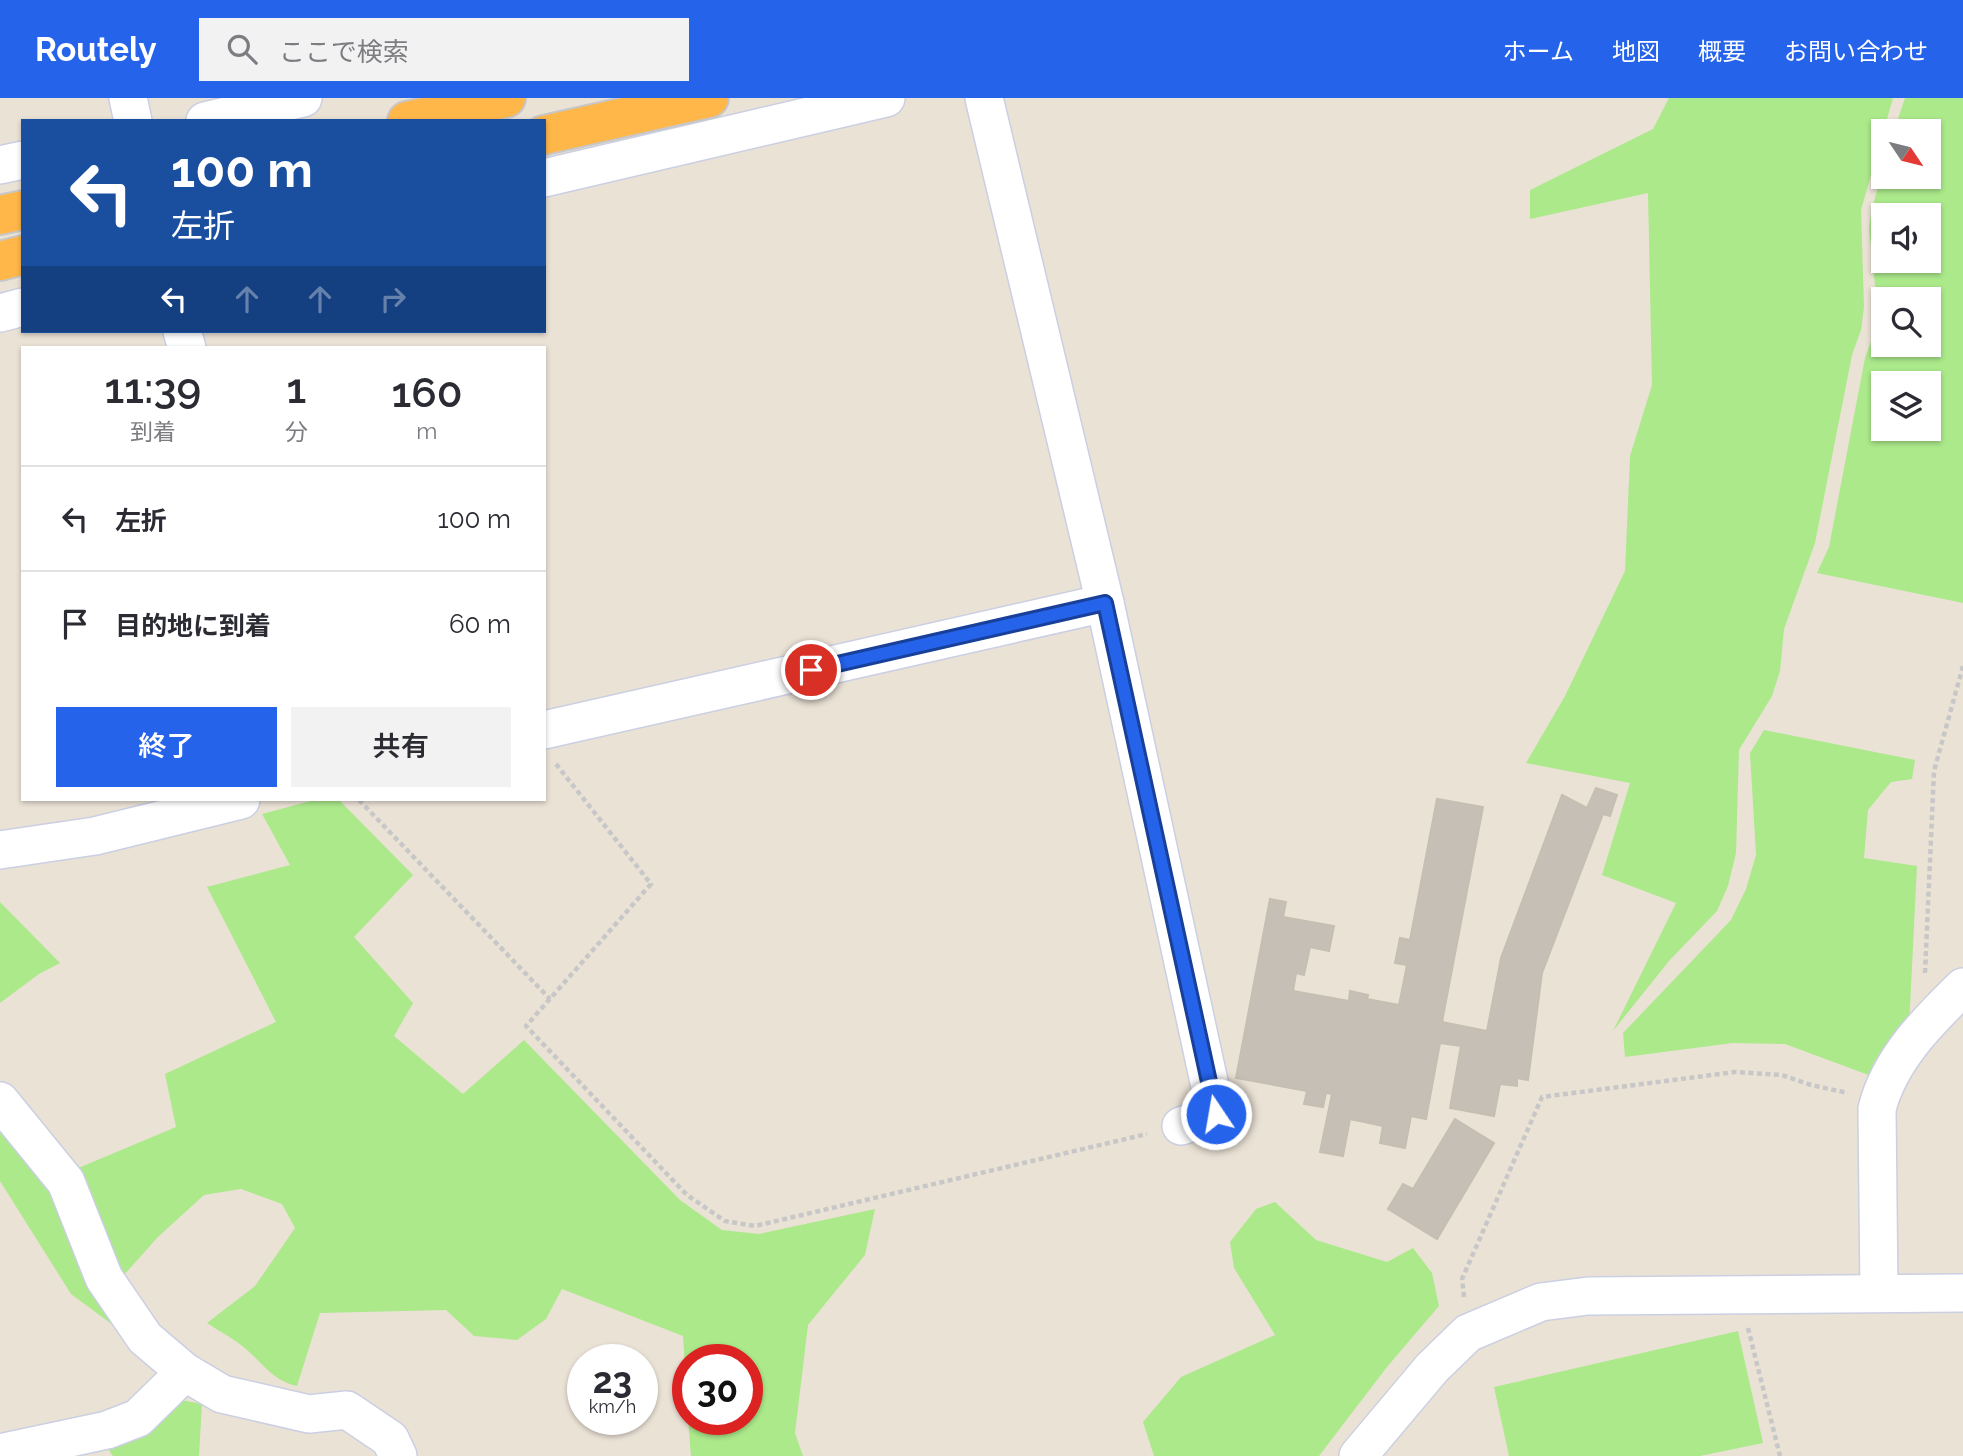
<!DOCTYPE html>
<html lang="ja">
<head>
<meta charset="utf-8">
<style>
	:root { --surface:#fff; --page:#f2f2f3; --text:#2b2b33; --muted:#7c7c81; --line:#e1e1e2; --accent:#2563eb }
	body { margin:0; font-family:Raleway,"Noto Sans JP",sans-serif; background:var(--page); color:var(--text); height:100vh; display:flex; flex-direction:column; font-size:26px; white-space:nowrap }
	* { box-sizing:border-box; margin:0 }
	p { font-size:23px; color:var(--muted) }
	.icon { flex:none; width:38px; height:38px; fill:none; stroke:currentColor; stroke-width:2; stroke-linecap:round; stroke-linejoin:round }
	.map { position:relative; flex:1; overflow:hidden }
	.details { position:absolute; left:21px; top:248px; width:525px; height:455px; display:flex; flex-direction:column; background:var(--surface); border-radius:0px; box-shadow:0 2px 5px #0004 }
	.details>* { flex:none }
	.banner { position:absolute; left:21px; top:21px; width:525px; height:214px; border-radius:0px; box-shadow:0 2px 5px #0004; background:#1a4fa0; color:#fff; overflow:hidden }
	.needle { width:46px; rotate:125deg }
	.controls { position:absolute; left:1871px; top:21px; display:grid; gap:14px }
	.controls a { display:grid; place-items:center; width:70px; height:70px; border-radius:0px; background:var(--surface); box-shadow:0 2px 5px #0004; font-size:35px }
	.speed { position:absolute; left:567px; top:1246px; display:flex; gap:14px; font-size:35px; font-weight:700; text-align:center }
	.speed>* { display:grid; place-content:center; width:91px; height:91px; border-radius:50%; background:var(--surface); box-shadow:0 2px 5px #0004; line-height:1 }
	.speed small { font-size:18px; font-weight:400 }
	.speed .limit { border:10px solid #d22; background:#fff; color:#111 }
	.pin { position:absolute; display:grid; place-items:center; width:60px; height:60px; color:#fff; margin:-30px; border:4px solid #fff; border-radius:50%; box-shadow:0 2px 7px #0007 }
	.me { position:absolute; width:77px; margin:-38px; rotate:348deg; stroke-linejoin:round; filter:drop-shadow(0 0 5px #0008) }
	.turn { display:flex; align-items:center; gap:24px; height:147px; padding:0 35px; font-size:32px }
	.turn .icon { width:91px; height:91px; stroke-width:2.5 }
	.turn b { display:block; font-size:49px; line-height:60px }
	.lanes { display:flex; align-items:center; height:66px; padding:0 35px; background:#0003; justify-content:center; gap:35px; direction:ltr }
	.lanes .off { opacity:.35 }
	.eta { display:flex; justify-content:space-evenly; align-items:center; height:119px; text-align:center }
	.eta b { font-size:42px; font-weight:600; line-height:49px }
	.primary-button { display:flex; gap:14px; margin-top:auto; padding:14px 35px }
	.primary-button a { flex:1; height:80px; border-radius:0px; background:var(--accent); color:#fff; font-size:28px; font-weight:600; line-height:80px; text-align:center }
	.primary-button a+a { background:var(--page); color:var(--text) }
	ul { padding:0; list-style:none }
	li { display:flex; align-items:center; gap:21px; height:105px; padding:0 35px; border-top:2px solid var(--line) }
	li div { flex:1 }
	li b { display:block; font-size:26px }
	li em { font-style:normal }
	header { display:flex; align-items:center; gap:42px; box-sizing:border-box; height:98px; padding:0 35px; background:var(--accent); color:#fff }
	header strong { font-size:33px }
	nav { display:flex; gap:38px; margin-inline-start:auto; font-size:24px }
	.search { width:490px; height:63px; background:var(--page); display:flex; align-items:center; gap:18px; box-sizing:border-box; padding:0 24px; border-radius:0px; color:var(--muted); font-size:26px }
	.map>svg:first-child { display:block }
	.green { fill:#abe98b; fill-rule:evenodd }
	.building { fill:#c6bfb6; stroke:#c6beb0; stroke-width:2 }
	.lines { fill:none; stroke-linecap:round; stroke-linejoin:round }
	.minor-casing { stroke:#cbcfe2; stroke-width:40 }
	.trunk-casing { stroke:#c7c7c7; stroke-width:42 }
	.path { stroke:#c7c7c7; stroke-width:4.5; stroke-dasharray:5 3.5; stroke-linecap:butt }
	.minor { stroke:#fff; stroke-width:37 }
	.trunk { stroke:#ffb74a; stroke-width:38 }
	.route-casing { stroke:#184099; stroke-width:18 }
	.route { stroke:#2563eb; stroke-width:12 }
</style>
</head>
<body>
<header>
<strong>Routely</strong>
<div class="search"><svg class="icon" aria-label="search" viewBox="0 0 24 24"><circle cx="10" cy="10" r="6"/><path d="M15 15l6 6"/></svg>ここで検索</div>
<nav><a>ホーム</a><a>地図</a><a>概要</a><a>お問い合わせ</a></nav>
</header>
<div class="map">
<svg width="1963" height="1358" viewBox="0 0 1963 1358">
	<rect width="100%" height="100%" fill="#ebe2d6"/>
	<g class="green">
		<polygon points="1669,0 1893,0 1861,112 1864,209 1861,232 1852,257 1815,445 1784,531 1780,573 1772,598 1739,652 1736,755 1728,788 1717,813 1669,863 1613,933 1676,805 1602,777 1630,685 1526,665 1565,598 1625,473 1630,358 1652,287 1648,95 1530,121 1530,92 1653,31"/>
		<path d="M1905,0H1963V505L1817,475L1829,449L1865,260L1874,235L1877,206L1869,131L1871,115L1883,70V79H1928V33H1894ZM1883,117H1928V163H1883ZM1883,201H1928V247H1883ZM1883,285H1928V331H1883Z"/>
		<polygon points="1764,632 1915,662 1912,681 1891,684 1868,712 1864,760 1917,768 1909,930 1874,979 1785,946 1733,945 1625,959 1623,935 1731,822 1746,791 1756,757 1750,655"/>
		<path d="M314,702H339L413,777L354,839L413,905L394,938L463,996L524,942L680,1102L722,1132L759,1136L875,1111L865,1157L808,1227L795,1335L803,1358H691L688,1321H747V1262H688V1315L683,1238L562,1191L546,1221L517,1242L474,1238L446,1212L320,1215L297,1288C274,1283 265,1268 248,1253C237,1242 220,1234 207,1225L255,1188L295,1130L282,1106L241,1091L204,1097L158,1139L123,1178L76,1071L176,1029L165,976L276,924L207,789L290,767L262,716Z"/>
		<polygon points="0,804 60,865 39,876 0,905"/>
		<polygon points="0,1020 58,1090 129,1239 71,1196 0,1083"/>
		<polygon points="1275,1104 1316,1142 1387,1164 1413,1150 1432,1175 1439,1208 1387,1269 1319,1358 1154,1358 1143,1324 1181,1279 1275,1237 1234,1170 1230,1144 1256,1111"/>
		<polygon points="1738,1233 1763,1345 1700,1358 1509,1358 1494,1289"/>
		<polygon points="176,1301 202,1306 199,1358 113,1358 105,1347"/>
	</g>
	<g class="building">
		<polygon points="1596,690 1617,697 1610,718 1603,716 1542,875 1528,982 1517,980 1517,988 1500,986 1494,1018 1450,1010 1461,948 1440,945 1426,1021 1411,1018 1405,1050 1380,1045 1383,1028 1350,1021 1343,1058 1320,1054 1332,996 1326,995 1323,1009 1304,1006 1307,993 1236,980 1270,801 1286,804 1283,819 1334,828 1329,853 1310,849 1304,877 1296,875 1293,893 1349,903 1350,893 1368,897 1367,901 1399,907 1407,867 1395,865 1400,840 1410,842 1437,701 1483,709 1442,924 1487,933 1501,860 1562,697 1587,710"/>
		<polygon points="1455,1021 1494,1045 1437,1141 1388,1111 1403,1086 1413,1091"/>
	</g>
	<g class="lines">
		<defs>
			<g id="minor">
				<polyline points="128,0 133,23"/>
				<polyline points="984,0 1105,505 1216,1016 1181,1028"/>
				<polyline points="205,23 303,0"/>
				<polyline points="0,67 23,62"/>
				<polyline points="544,80 886,0"/>
				<polyline points="0,215 23,209"/>
				<polyline points="182,233 187,250"/>
				<polyline points="544,632 1105,505"/>
				<polyline points="0,752 95,738 241,702"/>
				<polyline points="0,1003 66,1084 104,1180 145,1240 185,1274 222,1296 309,1316 347,1312 390,1341 398,1358"/>
				<path d="M1879,1194L1877,1011C1889,962 1928,923 1963,889"/>
				<polyline points="0,1355 107,1332 138,1320 185,1274"/>
				<polyline points="1358,1358 1432,1270 1468,1235 1541,1204 1588,1198 1963,1195"/>
			</g>
			<g id="trunk">
				<polyline points="407,23 506,0"/>
				<polyline points="544,37 709,0"/>
				<polyline points="0,117 23,112"/>
				<polyline points="0,163 23,157"/>
			</g>
		</defs>
		<use href="#minor" class="minor-casing"/>
		<use href="#trunk" class="trunk-casing"/>
		<g class="path">
			<polyline points="556,666 651,786 526,928 687,1097 725,1123 755,1128 1147,1036"/>
			<polyline points="359,702 550,901"/>
			<polyline points="1925,875 1934,673 1963,568"/>
			<polyline points="1464,1199 1462,1181 1542,999 1735,974 1782,977 1811,987 1848,995"/>
			<polyline points="1748,1230 1780,1358"/>
		</g>
		<use href="#minor" class="minor"/>
		<use href="#trunk" class="trunk"/>
	</g>
	<g class="lines">
		<defs>
			<polyline id="route" points="811,572 1105,505 1216,1016"/>
		</defs>
		<use href="#route" class="route-casing"/>
		<use href="#route" class="route"/>
	</g>
</svg>
<div class="controls">
<a><svg class="needle" viewBox="-14 -14 28 28"><path d="M0-13l5 13h-10z" fill="#e53935"/><path d="M0 13l5-13h-10z" fill="#7c7c81"/></svg></a>
<a><svg class="icon" aria-label="sound" viewBox="0 0 24 24"><path d="M4 9h4l5-4v14l-5-4H4zM17 9q2 3 0 6"/></svg></a>
<a><svg class="icon" aria-label="search" viewBox="0 0 24 24"><circle cx="10" cy="10" r="6"/><path d="M15 15l6 6"/></svg></a>
<a><svg class="icon" aria-label="layers" viewBox="0 0 24 24"><path d="M12 4l9 5-9 5-9-5zM3 14l9 5 9-5"/></svg></a>
</div>
<div class="speed"><div>23<small>km/h</small></div><div class="limit">30</div></div>
<div class="pin" style="left:811px;top:572px;background:#d93025"><svg class="icon" aria-label="arrive" viewBox="0 0 24 24"><path d="M6 21V4h12l-3 4 3 4H6"/></svg></div>
<svg class="me" style="left:1216px;top:1016px" viewBox="-20 -20 40 40"><circle r="17" fill="#2563eb" stroke="#fff" stroke-width="3"/><path d="M0-11L8 9 0 5-8 9z" fill="#fff"/></svg>
<div class="banner">
<div class="turn"><svg class="icon" aria-label="left" viewBox="0 0 24 24"><path d="M17 20v-9H6M10 6l-5 5 5 5"/></svg><div><b>100 m</b>左折</div></div>
<div class="lanes"><svg class="icon" aria-label="left" viewBox="0 0 24 24"><path d="M17 20v-9H6M10 6l-5 5 5 5"/></svg><svg class="icon off" aria-label="ahead" viewBox="0 0 24 24"><path d="M12 20V5M6 11l6-6 6 6"/></svg><svg class="icon off" aria-label="ahead" viewBox="0 0 24 24"><path d="M12 20V5M6 11l6-6 6 6"/></svg><svg class="icon off" aria-label="right" viewBox="0 0 24 24"><path d="M7 20v-9h11M14 6l5 5-5 5"/></svg></div>
</div>
<section class="details">
<div class="eta">
<div><b>11:39</b><p>到着</p></div>
<div><b>1</b><p>分</p></div>
<div><b>160</b><p>m</p></div>
</div>
<ul>
<li><svg class="icon" aria-label="left" viewBox="0 0 24 24"><path d="M17 20v-9H6M10 6l-5 5 5 5"/></svg><div><b>左折</b></div><em>100 m</em></li>
<li><svg class="icon" aria-label="arrive" viewBox="0 0 24 24"><path d="M6 21V4h12l-3 4 3 4H6"/></svg><div><b>目的地に到着</b></div><em>60 m</em></li>
</ul>
<div class="primary-button"><a>終了</a><a>共有</a></div>
</section>
</div>
</body>
</html>
